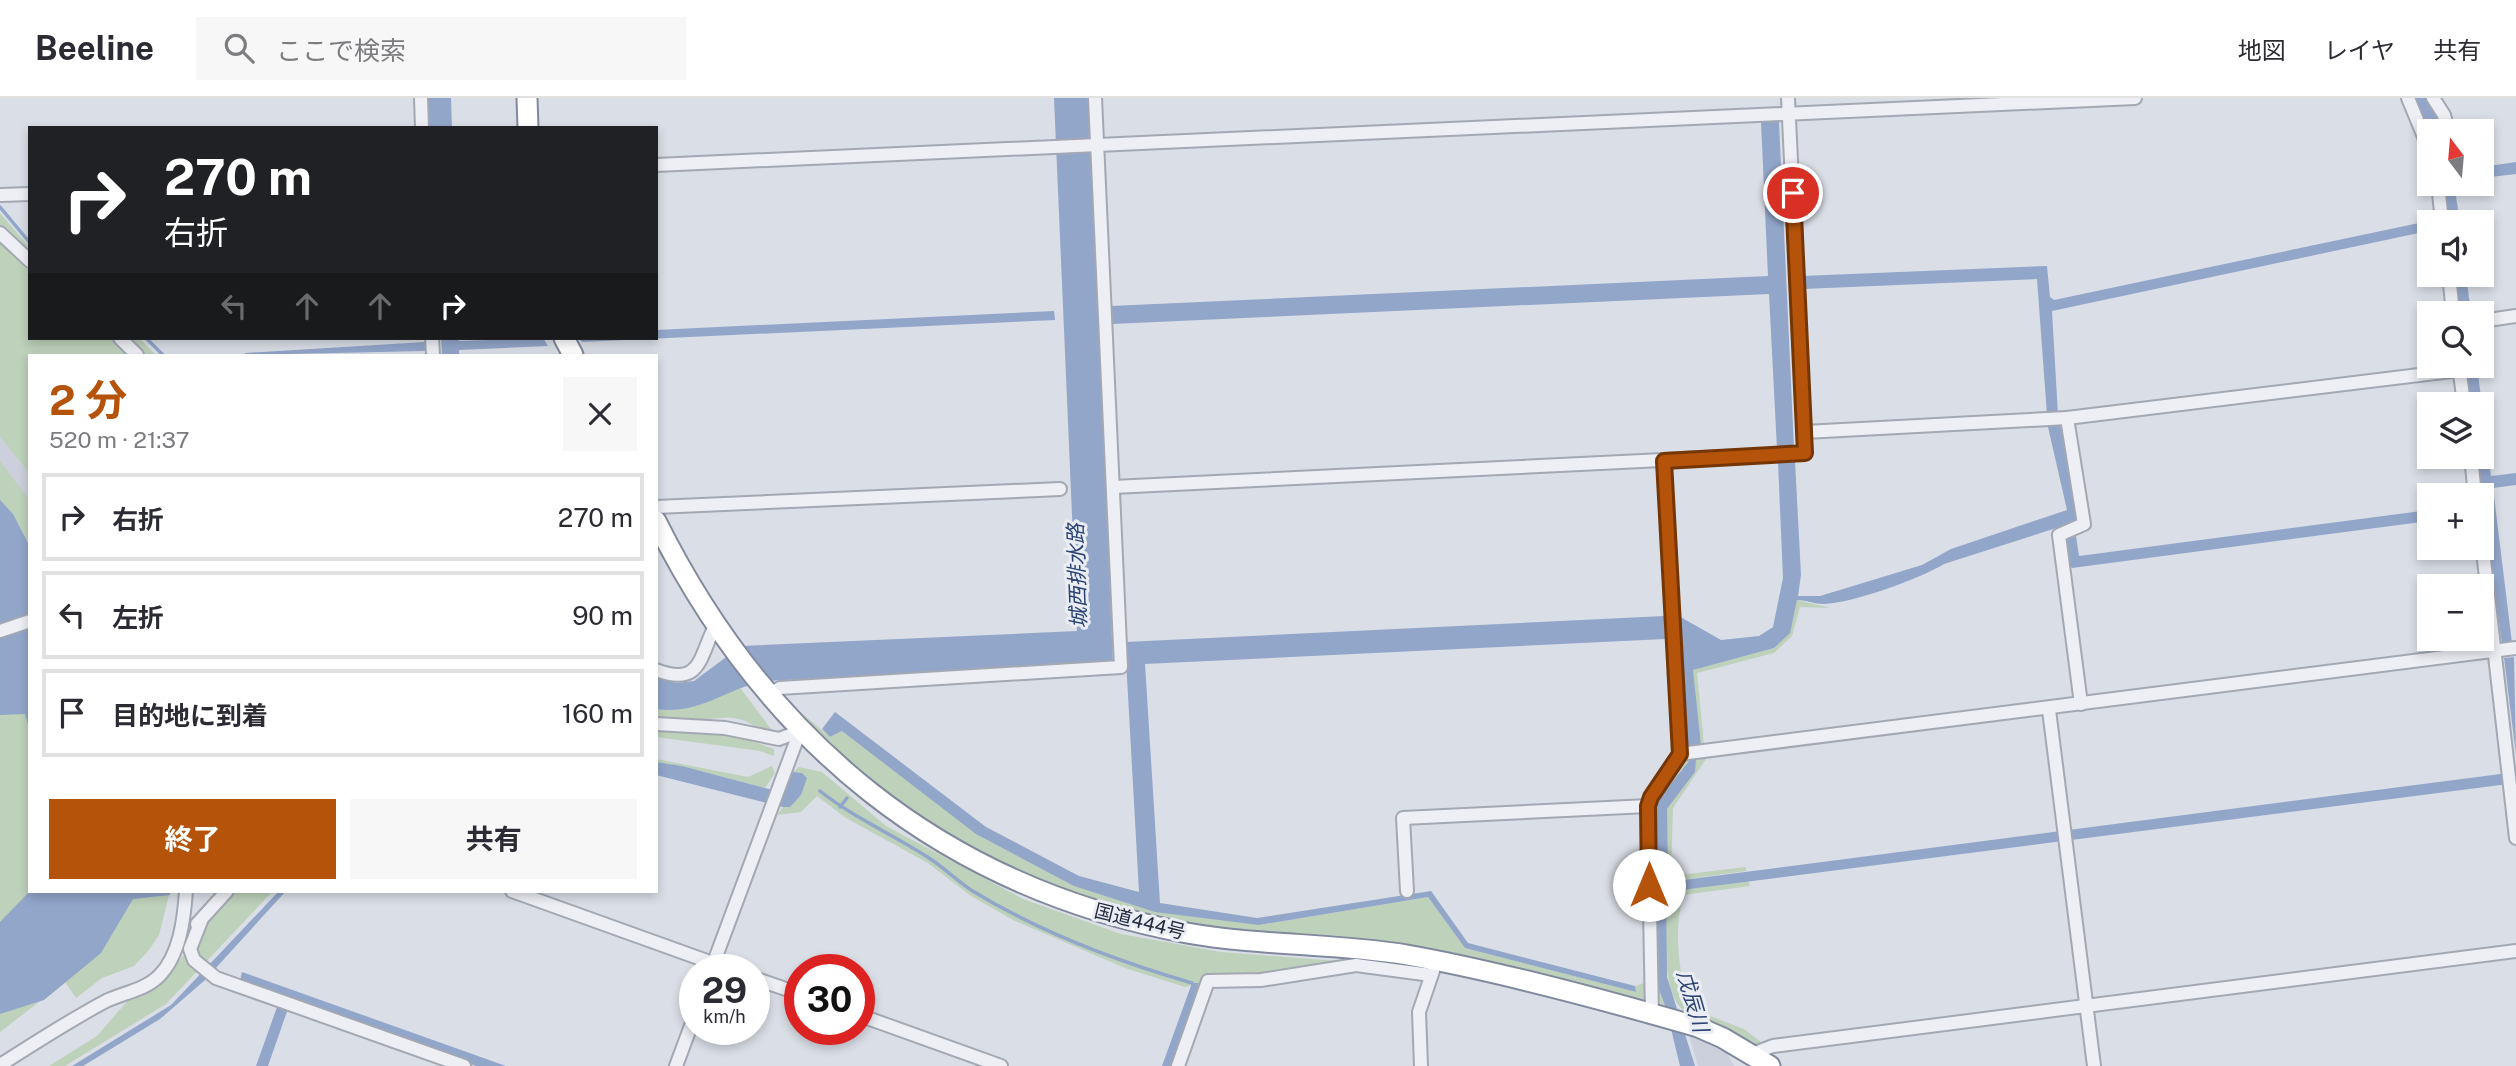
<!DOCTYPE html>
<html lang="ja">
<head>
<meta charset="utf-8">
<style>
	:root { --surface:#fff; --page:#f7f7f7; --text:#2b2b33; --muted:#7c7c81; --line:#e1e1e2; --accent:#b45309 }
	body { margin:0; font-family:"Public Sans","Noto Sans JP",sans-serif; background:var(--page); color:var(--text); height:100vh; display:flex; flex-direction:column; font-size:26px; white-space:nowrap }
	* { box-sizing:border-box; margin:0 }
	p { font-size:23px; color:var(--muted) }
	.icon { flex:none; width:38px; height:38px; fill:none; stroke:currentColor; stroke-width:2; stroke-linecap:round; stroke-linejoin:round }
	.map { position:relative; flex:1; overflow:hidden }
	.sheet { position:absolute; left:28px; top:256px; width:630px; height:539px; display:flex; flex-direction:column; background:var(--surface); border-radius:0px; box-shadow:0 4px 10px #0003 }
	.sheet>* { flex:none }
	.banner { position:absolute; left:28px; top:28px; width:630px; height:214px; border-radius:0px; box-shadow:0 4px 10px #0003; background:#202124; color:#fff; overflow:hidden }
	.needle { width:46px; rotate:344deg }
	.controls { position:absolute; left:2417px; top:21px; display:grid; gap:14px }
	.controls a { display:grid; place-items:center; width:77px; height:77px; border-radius:0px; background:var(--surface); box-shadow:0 4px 10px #0003; font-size:35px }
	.speed { position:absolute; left:679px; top:856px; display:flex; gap:14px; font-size:35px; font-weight:700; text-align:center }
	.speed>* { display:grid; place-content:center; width:91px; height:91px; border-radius:50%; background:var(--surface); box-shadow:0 4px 10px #0003; line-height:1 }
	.speed small { font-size:18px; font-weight:400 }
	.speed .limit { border:10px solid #d22; background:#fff; color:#111 }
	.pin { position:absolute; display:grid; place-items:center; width:60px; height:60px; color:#fff; margin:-30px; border:4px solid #fff; border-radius:50%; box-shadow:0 2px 7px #0007 }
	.me { position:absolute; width:77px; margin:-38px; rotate:0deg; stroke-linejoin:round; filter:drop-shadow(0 0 5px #0008) }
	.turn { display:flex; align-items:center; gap:24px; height:147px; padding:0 21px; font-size:32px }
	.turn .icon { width:91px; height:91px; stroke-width:2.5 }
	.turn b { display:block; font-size:49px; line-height:60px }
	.lanes { display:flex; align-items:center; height:66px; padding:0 21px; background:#0003; justify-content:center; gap:35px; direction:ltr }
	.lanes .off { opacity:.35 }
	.round { display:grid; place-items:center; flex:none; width:74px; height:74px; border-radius:0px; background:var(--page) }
	.headline { display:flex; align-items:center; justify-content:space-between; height:119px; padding:0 21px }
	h1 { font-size:42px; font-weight:700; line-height:52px; color:var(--accent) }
	.primary-button { display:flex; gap:14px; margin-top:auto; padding:14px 21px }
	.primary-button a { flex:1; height:80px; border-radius:0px; background:var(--accent); color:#fff; font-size:28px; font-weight:700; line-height:80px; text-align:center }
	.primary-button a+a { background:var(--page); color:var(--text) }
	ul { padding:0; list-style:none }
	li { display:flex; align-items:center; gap:21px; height:88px; margin:0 14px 10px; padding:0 7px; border:4px solid var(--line); border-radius:0px }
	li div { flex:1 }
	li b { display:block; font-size:26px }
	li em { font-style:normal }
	header { display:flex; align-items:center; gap:42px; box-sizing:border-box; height:98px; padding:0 35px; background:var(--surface); border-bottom:2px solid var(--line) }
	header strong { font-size:33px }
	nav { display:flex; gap:38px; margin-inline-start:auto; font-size:24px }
	.search { width:490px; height:63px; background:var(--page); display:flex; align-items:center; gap:18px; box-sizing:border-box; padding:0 24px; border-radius:0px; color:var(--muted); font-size:26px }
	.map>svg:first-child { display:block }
	.built { fill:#ccd0dc }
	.green { fill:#bed1bb }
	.water { fill:#92a6ca }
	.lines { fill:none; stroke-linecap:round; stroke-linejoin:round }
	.stream { stroke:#92a6ca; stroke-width:3.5 }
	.minor-casing { stroke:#a3a8b3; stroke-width:16 }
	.highway-casing { stroke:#81899e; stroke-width:23 }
	.minor { stroke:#edeff5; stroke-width:12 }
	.highway { stroke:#fff; stroke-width:19 }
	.route-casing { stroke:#753606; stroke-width:18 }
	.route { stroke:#b45309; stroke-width:12 }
	.labels { text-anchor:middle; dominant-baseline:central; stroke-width:6; stroke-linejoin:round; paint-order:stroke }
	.street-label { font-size:19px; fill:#242a3d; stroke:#eaedf4 }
	.water-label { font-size:21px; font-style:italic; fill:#2b4373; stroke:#eaedf4 }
</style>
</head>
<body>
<header>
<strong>Beeline</strong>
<div class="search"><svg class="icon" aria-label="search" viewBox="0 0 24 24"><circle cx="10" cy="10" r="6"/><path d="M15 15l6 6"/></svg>ここで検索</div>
<nav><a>地図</a><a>レイヤ</a><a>共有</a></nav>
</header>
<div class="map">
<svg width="2516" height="968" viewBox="0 0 2516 968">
	<rect width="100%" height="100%" fill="#dadee6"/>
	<g class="built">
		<polygon points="0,339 30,376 30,457 0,470"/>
		<polygon points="1689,937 1727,955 1734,968 1698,968"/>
	</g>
	<g class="green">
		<polygon points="0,115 30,150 30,159 0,132"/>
		<polygon points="0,142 30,169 30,240 113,240 130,257 30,257 30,376 0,339"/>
		<polygon points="124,240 139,240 156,257 141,257"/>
		<polygon points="0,363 30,403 30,476 0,435"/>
		<polygon points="1797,502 1831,510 1800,509 1792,538 1774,555 1697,575 1704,647 1683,652 1677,517 1700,648 1692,572 1774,550"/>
		<polygon points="0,523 30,591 30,793 63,793 0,856"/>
		<path d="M739,588L773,634L764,635C732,609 720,624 684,623C675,623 665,621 656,620V611C688,615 712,603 739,588Z"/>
		<path d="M784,600L830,639L842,633L1075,788L1259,827L1428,799L1465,850L1636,894L1635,888L1644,885L1646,908L1185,827C1134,816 1085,803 1036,784C939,747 852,677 784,600Z"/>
		<polygon points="656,631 730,635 774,651 774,658 760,653 656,639"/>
		<polygon points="1703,658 1706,661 1673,710 1671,778 1746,769 1746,773 1667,784 1667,711 1695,674 1695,661 1690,662 1654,706 1654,878 1666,910 1662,909 1652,880 1652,705 1687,660"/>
		<polygon points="656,661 748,679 772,668 775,675 765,690 682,668 656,664"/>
		<polygon points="799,669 822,674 886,728 1023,801 1121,836 1221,854 1351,864 1264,877 1207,878 1200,885 1185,889 1125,870 1013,822 971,798 928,765 846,720 817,698 801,714 777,717 783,709 790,709 802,675 793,674"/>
		<path d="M1748,783L1750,788L1683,797C1673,838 1679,870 1689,910L1744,931L1762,945L1756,947L1684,913C1659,891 1666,826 1666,794Z"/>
		<polygon points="170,793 159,837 149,852 134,868 102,880 76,900 65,884 0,934 0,916 16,909 118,796"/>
		<polygon points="233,793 273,793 166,906 65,968 49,968 97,938 130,900 161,886 183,858 194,854 204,824"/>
	</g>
	<g class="water">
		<polygon points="428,0 451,0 452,30 429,30"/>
		<path d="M1054,0H1089L1113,565L765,583C724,591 701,617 656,611V577L676,585L694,583L741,548L1077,533Z"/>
		<polygon points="2414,0 2428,0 2443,23 2446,33 2429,35"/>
		<polygon points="1761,24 1779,24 1794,350 1777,351 1769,196 1112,226 1111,208 1768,178"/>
		<polygon points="2516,64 2516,76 2482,80 2482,69"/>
		<polygon points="2443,86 2454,86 2460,124 2447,124"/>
		<polygon points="2438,121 2438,124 2429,124 2428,133 2052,213 2058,317 2047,317 2037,181 1803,191 1802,178 2047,168 2050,199 2054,202"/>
		<polygon points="2455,177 2466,177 2471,215 2460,215"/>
		<polygon points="1054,213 1055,222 582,244 579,240 656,240 656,232"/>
		<polygon points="441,240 458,240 459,243 543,240 548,248 459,252 459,257 442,257"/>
		<polygon points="425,244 425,253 245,257 245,255"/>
		<polygon points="2466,268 2477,268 2491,378 2516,375 2516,387 2493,390 2512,545 2502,546 2485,417 2482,417 2484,405 2478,359 2482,359 2482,306 2471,306"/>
		<path d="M2060,327L2078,415L2075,424L1944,466C1919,481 1853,505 1824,506C1813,506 1807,502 1797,502L1790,535L1774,550L1693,572L1701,648L1689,650L1684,643L1677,517L1721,542L1759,538L1773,529L1783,480L1778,364L1795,363L1801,477L1798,498H1820L1922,467L1951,451L2067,412L2048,329Z"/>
		<polygon points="0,402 13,416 30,449 30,634 25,616 0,617"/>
		<polygon points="2429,412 2429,423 2072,470 2068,466 2065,441 2076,438 2079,458"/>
		<polygon points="1664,518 1665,541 1145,566 1160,805 1257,820 1431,793 1468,845 1635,888 1636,894 1465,850 1428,799 1259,827 1155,814 1074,788 976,736 842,633 830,639 822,631 835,614 986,729 1079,778 1139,794 1125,544"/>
		<polygon points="2514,559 2516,657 2504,560"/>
		<polygon points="1696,661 1695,674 1667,711 1668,784 2516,674 2516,685 1666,794 1667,879 1695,968 1680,968 1666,910 1654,878 1654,706 1690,662"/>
		<polygon points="656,664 682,668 784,695 793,674 802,675 807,680 801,697 790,709 783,709 656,677"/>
		<polygon points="30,793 170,793 170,797 133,801 101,855 44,902 0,916 0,824"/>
		<polygon points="279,793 286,793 204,883 160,921 83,968 72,968 171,907"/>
		<polygon points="242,874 506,968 476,968 291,902 268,968 256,968 281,898 240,883"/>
		<polygon points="1192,885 1200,885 1171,968 1162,968"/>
	</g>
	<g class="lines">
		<g class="stream">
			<polyline points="0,109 30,145"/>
			<polyline points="146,240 163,257"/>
			<path d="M820,693C854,720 892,736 929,760C943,769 956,782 971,792C1039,834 1116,863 1192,885"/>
			<polyline points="840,709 847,700"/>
		</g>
		<defs>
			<g id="minor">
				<polyline points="421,0 422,30"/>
				<polyline points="2408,0 2429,51"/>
				<polyline points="2433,0 2444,17 2448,33"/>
				<polyline points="656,67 2135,0"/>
				<polyline points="2438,86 2442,124"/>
				<polyline points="1,97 30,96"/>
				<polyline points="0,135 30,163"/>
				<polyline points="2449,177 2453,215"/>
				<polyline points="2482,223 2516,218"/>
				<polyline points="120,240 137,257"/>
				<polyline points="432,240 433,257"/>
				<polyline points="2459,268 2464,306"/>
				<polyline points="2067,320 2084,426 2059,437 2081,606"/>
				<polyline points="1805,334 2067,320 2460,272"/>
				<polyline points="2471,359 2475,397"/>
				<polyline points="1113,389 1805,355 1788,0"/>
				<polyline points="656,409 1060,391"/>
				<polyline points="2482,445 2516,740"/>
				<polyline points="0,533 30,523"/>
				<path d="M656,572C701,589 699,560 715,528"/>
				<polyline points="768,597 780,590 1121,569 1095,0"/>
				<polyline points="2049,612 2094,968"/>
				<polyline points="656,626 725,630 779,641 800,633"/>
				<polyline points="1680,656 2516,550"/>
				<polyline points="512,793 732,872"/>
				<polyline points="1407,793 1403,720 1648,708"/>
				<polyline points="201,823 190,851 194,862 216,880 464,968"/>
				<polyline points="197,826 227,793"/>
				<polyline points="711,872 800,633"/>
				<polyline points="754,880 800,896"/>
				<polyline points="1652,916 1648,708 1651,699 1680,656 1664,363"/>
				<polyline points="859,917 1001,968"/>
				<polyline points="1752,956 1773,948 2516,853"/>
				<path d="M0,967C35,945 70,922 106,903C123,895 145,892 159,878C180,857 184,821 186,793"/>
				<polyline points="676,968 695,917"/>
				<polyline points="1178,968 1208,883 1261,882 1356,867 1431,877"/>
				<polyline points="1421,968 1419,914 1433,873"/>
			</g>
			<g id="highway">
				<polyline points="527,0 528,30"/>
				<polyline points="564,240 573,257"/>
				<path d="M656,423C766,644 942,789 1187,835C1260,848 1334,845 1407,857C1502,874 1605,902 1698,929L1723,940L1770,968"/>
			</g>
		</defs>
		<use href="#minor" class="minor-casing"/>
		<use href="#highway" class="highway-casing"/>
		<use href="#minor" class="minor"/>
		<use href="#highway" class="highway"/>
	</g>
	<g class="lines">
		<defs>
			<polyline id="route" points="1649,787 1648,708 1651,699 1680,656 1664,363 1805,355 1793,95"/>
		</defs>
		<use href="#route" class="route-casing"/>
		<use href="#route" class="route"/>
	</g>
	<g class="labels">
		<g class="street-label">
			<text transform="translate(1140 823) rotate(14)">国道444号</text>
		</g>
		<g class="water-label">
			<text transform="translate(1077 478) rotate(-92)">城西排水路</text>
			<text transform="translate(1693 903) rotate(74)">戊辰川</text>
		</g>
	</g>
</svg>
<div class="controls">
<a><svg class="needle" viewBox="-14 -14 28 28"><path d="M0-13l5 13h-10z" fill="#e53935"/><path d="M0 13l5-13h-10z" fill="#7c7c81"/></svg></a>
<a><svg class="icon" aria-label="sound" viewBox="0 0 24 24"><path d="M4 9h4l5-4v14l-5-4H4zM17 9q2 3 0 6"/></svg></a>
<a><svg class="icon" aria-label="search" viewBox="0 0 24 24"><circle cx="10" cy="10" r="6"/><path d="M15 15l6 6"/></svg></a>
<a><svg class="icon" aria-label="layers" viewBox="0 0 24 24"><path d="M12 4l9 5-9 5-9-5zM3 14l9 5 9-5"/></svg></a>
<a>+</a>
<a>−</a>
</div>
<div class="speed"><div>29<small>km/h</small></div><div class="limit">30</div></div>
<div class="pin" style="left:1793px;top:95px;background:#d93025"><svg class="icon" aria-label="arrive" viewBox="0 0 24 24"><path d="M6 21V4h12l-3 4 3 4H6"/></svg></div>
<svg class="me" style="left:1649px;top:787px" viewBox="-20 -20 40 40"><circle r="19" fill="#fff"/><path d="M0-13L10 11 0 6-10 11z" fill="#b45309"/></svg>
<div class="banner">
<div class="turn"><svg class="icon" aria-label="right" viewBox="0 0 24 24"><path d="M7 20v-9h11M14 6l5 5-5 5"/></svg><div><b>270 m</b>右折</div></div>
<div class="lanes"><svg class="icon off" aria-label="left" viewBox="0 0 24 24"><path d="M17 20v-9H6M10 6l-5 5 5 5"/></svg><svg class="icon off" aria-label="ahead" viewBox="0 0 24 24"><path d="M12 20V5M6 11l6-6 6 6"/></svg><svg class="icon off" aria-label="ahead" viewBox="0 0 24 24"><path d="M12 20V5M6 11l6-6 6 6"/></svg><svg class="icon" aria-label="right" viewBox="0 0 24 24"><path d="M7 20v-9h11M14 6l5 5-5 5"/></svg></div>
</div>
<section class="sheet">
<div class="headline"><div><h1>2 分</h1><p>520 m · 21:37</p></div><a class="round"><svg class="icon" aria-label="close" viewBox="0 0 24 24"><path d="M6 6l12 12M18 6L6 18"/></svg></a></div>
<ul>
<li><svg class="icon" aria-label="right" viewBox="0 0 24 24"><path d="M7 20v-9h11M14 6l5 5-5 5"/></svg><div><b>右折</b></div><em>270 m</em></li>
<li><svg class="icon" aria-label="left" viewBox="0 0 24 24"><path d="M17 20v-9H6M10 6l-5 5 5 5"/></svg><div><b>左折</b></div><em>90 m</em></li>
<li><svg class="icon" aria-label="arrive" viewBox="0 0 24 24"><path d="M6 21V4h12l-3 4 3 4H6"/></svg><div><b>目的地に到着</b></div><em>160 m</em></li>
</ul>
<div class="primary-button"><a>終了</a><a>共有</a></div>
</section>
</div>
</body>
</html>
